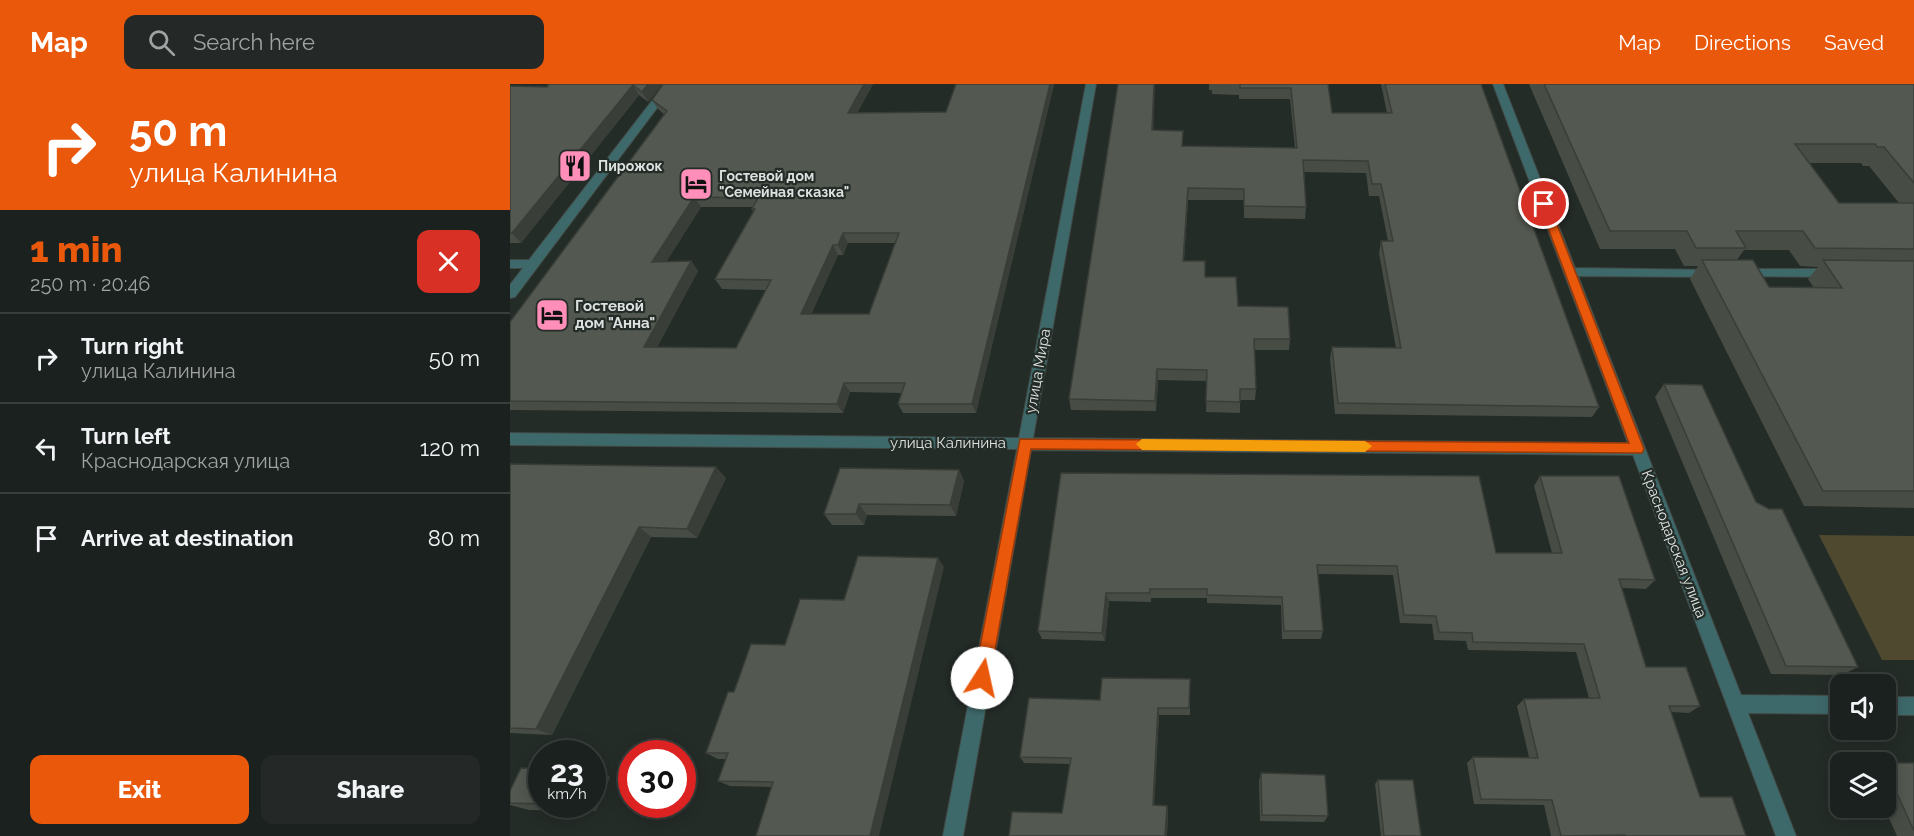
<!DOCTYPE html>
<html lang="en">
<head>
<meta charset="utf-8">
<style>
	:root { --surface:#1b211e; --page:#242927; --text:#f1f3f6; --muted:#a0a3a4; --line:#393e3c; --accent:#ea580c }
	body { margin:0; font-family:Raleway,sans-serif; background:var(--page); color:var(--text); height:100vh; display:flex; flex-direction:column; font-size:22px; white-space:nowrap }
	* { box-sizing:border-box; margin:0 }
	p { font-size:20px; color:var(--muted) }
	.icon { flex:none; width:33px; height:33px; fill:none; stroke:currentColor; stroke-width:2; stroke-linecap:round; stroke-linejoin:round }
	.map { position:relative; flex:1; overflow:hidden }
	.drawer { display:flex; flex-direction:column; background:var(--surface); width:510px }
	.drawer>* { flex:none }
	.top-card { background:#ea580c; color:#fff; overflow:hidden }
	.tools { position:absolute; left:1320px; top:590px; display:grid; gap:12px }
	.tools a { display:grid; place-items:center; width:66px; height:66px; border-radius:12px; background:var(--surface); box-shadow:0 3px 15px #0003,0 0 0 2px var(--line); font-size:30px }
	.speed { position:absolute; left:18px; top:656px; display:flex; gap:12px; font-size:30px; font-weight:700; text-align:center }
	.speed>* { display:grid; place-content:center; width:78px; height:78px; border-radius:50%; background:var(--surface); box-shadow:0 3px 15px #0003,0 0 0 2px var(--line); line-height:1 }
	.speed small { font-size:15px; font-weight:400 }
	.speed .limit { border:9px solid #d22; background:#fff; color:#111 }
	.pin { position:absolute; display:grid; place-items:center; width:51px; height:51px; color:#fff; margin:-26px; border:3px solid #fff; border-radius:50%; box-shadow:0 2px 6px #0007 }
	.me { position:absolute; width:66px; margin:-33px; rotate:10deg; stroke-linejoin:round; filter:drop-shadow(0 0 4px #0008) }
	.turn { display:flex; align-items:center; gap:21px; height:126px; padding:0 30px; font-size:27px }
	.turn .icon { width:78px; height:78px; stroke-width:2.5 }
	.turn b { display:block; font-size:42px; line-height:51px }
	.round { display:grid; place-items:center; flex:none; width:63px; height:63px; border-radius:12px; background:var(--page) }
	.headline { display:flex; align-items:center; justify-content:space-between; height:102px; padding:0 30px }
	h1 { font-size:36px; font-weight:800; line-height:45px; color:var(--accent) }
	.primary-button { display:flex; gap:12px; margin-top:auto; padding:12px 30px }
	.primary-button a { flex:1; height:69px; border-radius:12px; background:var(--accent); color:#fff; font-size:24px; font-weight:800; line-height:69px; text-align:center }
	.primary-button a+a { background:var(--page); color:var(--text) }
	ul { padding:0; list-style:none }
	li { display:flex; align-items:center; gap:18px; height:90px; padding:0 30px; border-top:2px solid var(--line) }
	li div { flex:1 }
	li b { display:block; font-size:22px }
	li em { font-style:normal }
	header { display:flex; align-items:center; gap:36px; box-sizing:border-box; height:84px; padding:0 30px; background:var(--accent); color:#fff }
	header strong { font-size:28px }
	nav { display:flex; gap:33px; margin-inline-start:auto; font-size:21px }
	.search { width:420px; height:54px; background:var(--page); display:flex; align-items:center; gap:15px; box-sizing:border-box; padding:0 21px; border-radius:12px; color:var(--muted); font-size:22px }
	main { display:flex; flex:1; min-height:0 }
	.map>svg:first-child { display:block }
	.green { fill:#4f4a2f }
	.lines { fill:none; stroke-linecap:round; stroke-linejoin:round }
	.street-casing { stroke:#424945; stroke-width:2 }
	.street { fill:#3e696b; fill-rule:evenodd }
	.wall { fill:#474c45; fill-rule:evenodd }
	.shaded-wall { fill:#3a3e38 }
	.building { fill:#535850; stroke:#3a3e38; stroke-width:1.5; fill-rule:evenodd }
	.route { fill:#ea580c; stroke:#983908; stroke-width:1.5 }
	.slow { fill:#f59e0b }
	.labels { text-anchor:middle; dominant-baseline:central; stroke-width:4.5; stroke-linejoin:round; paint-order:stroke }
	.far-poi-label { font-size:14px; font-weight:bold; fill:#dde2e0; stroke:#242c28; text-anchor:start }
	.poi-label { font-size:15px; font-weight:bold; fill:#dde2e0; stroke:#242c28; text-anchor:start }
	.street-label { font-size:15px; fill:#dde2e0; stroke:#242c28 }
</style>
</head>
<body>
<header>
<strong>Map</strong>
<div class="search"><svg class="icon" aria-label="search" viewBox="0 0 24 24"><circle cx="10" cy="10" r="6"/><path d="M15 15l6 6"/></svg>Search here</div>
<nav><a>Map</a><a>Directions</a><a>Saved</a></nav>
</header>
<main>
<section class="drawer">
<div class="top-card">
<div class="turn"><svg class="icon" aria-label="right" viewBox="0 0 24 24"><path d="M7 20v-9h11M14 6l5 5-5 5"/></svg><div><b>50 m</b>улица Калинина</div></div>
</div>
<div class="headline"><div><h1>1 min</h1><p>250 m · 20:46</p></div><a class="round" style="background:#d93025;color:#fff"><svg class="icon" aria-label="close" viewBox="0 0 24 24"><path d="M6 6l12 12M18 6L6 18"/></svg></a></div>
<ul>
<li><svg class="icon" aria-label="right" viewBox="0 0 24 24"><path d="M7 20v-9h11M14 6l5 5-5 5"/></svg><div><b>Turn right</b><p>улица Калинина</p></div><em>50 m</em></li>
<li><svg class="icon" aria-label="left" viewBox="0 0 24 24"><path d="M17 20v-9H6M10 6l-5 5 5 5"/></svg><div><b>Turn left</b><p>Краснодарская улица</p></div><em>120 m</em></li>
<li><svg class="icon" aria-label="arrive" viewBox="0 0 24 24"><path d="M6 21V4h12l-3 4 3 4H6"/></svg><div><b>Arrive at destination</b></div><em>80 m</em></li>
</ul>
<div class="primary-button"><a>Exit</a><a>Share</a></div>
</section>
<div class="map">
<svg width="1404" height="752" viewBox="0 0 1404 752">
	<rect width="100%" height="100%" fill="#242c28"/>
	<polygon class="green" points="1309,451 1404,452 1404,576 1372,576"/>
	<g class="lines">
		<defs>
			<g id="street">
				<polygon points="155,0 165,0 5,213 0,214 0,201 13,184 0,184 0,176 19,176"/>
				<polygon points="576,0 586,0 523,354 1118,359 983,0 993,0 1065,184 1207,186 1207,192 1203,193 1068,192 1231,611 1330,612 1330,630 1238,629 1286,752 1266,752 1123,371 521,366 453,752 433,752 507,365 0,361 0,349 509,354"/>
				<polygon points="1230,185 1323,185 1329,189 1323,193 1226,192 1226,186"/>
				<rect x="1376" y="613" width="28" height="18"/>
			</g>
		</defs>
		<use href="#street" class="street-casing"/>
		<use href="#street" class="street"/>
	</g>
	<g class="wall">
		<polygon points="39,0 152,0 138,18 129,11 11,159 0,159 0,2 37,3"/>
		<path d="M153,0H363L347,29L436,28L446,0H544L466,329H393L388,320L392,309L340,308L333,329L0,326V238L154,30L149,26L142,16ZM191,123H243L242,125L243,127L205,195L212,205L256,206L226,264L147,263L188,187L181,177L156,178ZM338,159H385L359,230H301L328,171H333Z"/>
		<polygon points="699,0 818,0 822,29 877,29 871,0 971,0 1089,323 1082,333 825,330 820,274 822,263 886,264 869,169 871,157 878,157 869,112 859,112 856,89 794,88 796,123 795,135 734,134 734,116 678,116 674,177 695,193 728,222 780,255 779,266 745,266 746,305 745,316 730,316 730,329 696,328 697,297 648,296 646,327 561,326 559,315 643,46 673,62 785,64 780,15 729,15 729,11 702,10 702,6 699,6"/>
		<path d="M1019,0H1404V424L1294,422L1180,195L1188,182H1174L1165,165H1090ZM1299,79H1351L1353,82H1359L1389,119H1329ZM1234,166H1279L1290,182L1308,183L1298,195L1304,204L1259,203L1227,176Z"/>
		<polygon points="1154,300 1246,418 1348,583 1332,591 1261,590 1145,313"/>
		<polygon points="0,380 216,394 187,454 141,453 42,651 0,649"/>
		<polygon points="449,386 454,397 446,432 357,431 354,441 322,441 314,430"/>
		<polygon points="551,389 986,469 1042,469 1024,402 1030,392 1145,496 1136,505 1112,504 1136,583 1190,622 1179,629 1161,628 1190,713 1236,752 1041,752 1034,721 964,720 957,679 963,673 1019,673 1007,622 1014,615 1079,614 1066,568 958,566 956,557 924,556 922,540 890,539 883,491 808,490 813,547 811,555 772,555 771,521 697,519 697,514 641,514 641,518 599,517 595,557 532,555 528,547"/>
		<polygon points="434,483 261,703 220,702 208,697 216,675 208,675 196,669 224,608 275,561 334,516"/>
		<polygon points="680,595 680,631 649,631 644,721 657,722 658,727 657,752 499,752 552,729 560,680 514,679 510,673 590,616"/>
		<polygon points="1380,679 1404,679 1404,752 1387,752 1374,723 1376,723 1376,681"/>
		<polygon points="82,687 100,693 86,727 19,726 0,721 0,707 82,720"/>
		<polygon points="751,689 818,732 814,738 750,737 749,697"/>
		<polygon points="868,696 911,752 871,752 865,700"/>
	</g>
	<g class="shaded-wall">
		<polygon points="138,0 152,0 138,18 132,8"/>
		<polygon points="354,0 363,0 342,39 338,29"/>
		<polygon points="540,0 544,0 466,329 462,320"/>
		<polygon points="644,0 645,0 643,58 642,46"/>
		<polygon points="123,1 129,11 11,159 2,149"/>
		<polygon points="678,104 678,116 673,189 673,177"/>
		<polygon points="184,113 191,123 150,188 142,178"/>
		<polygon points="333,149 338,159 333,171 328,161"/>
		<polygon points="323,161 328,171 297,240 291,230"/>
		<polygon points="181,177 188,187 142,273 134,263"/>
		<polygon points="647,285 648,296 646,327 645,317"/>
		<polygon points="334,299 340,308 333,329 327,320"/>
		<polygon points="206,383 216,394 187,454 177,445"/>
		<polygon points="449,386 454,397 446,432 440,421"/>
		<polygon points="349,420 357,431 354,441 346,430"/>
		<polygon points="129,443 141,453 42,651 26,645"/>
		<polygon points="428,474 434,483 369,752 360,752"/>
		<polygon points="596,509 599,517 595,557 592,549"/>
		<polygon points="648,624 649,631 644,726 643,721"/>
		<polygon points="82,687 100,693 86,727 64,720 82,720"/>
		<polygon points="657,722 658,727 657,752 655,752"/>
	</g>
	<g class="building">
		<polygon points="39,0 138,0 132,8 123,1 2,149 0,149 0,2 37,3"/>
		<path d="M153,0H354L338,29L436,28L446,0H540L462,320H388L395,299H334L327,320L0,317V238L157,27L142,16ZM184,113L248,114L242,125H245L205,195L261,196L226,264L134,263L181,177L142,178ZM333,149H389L359,230H291L323,161H328Z"/>
		<polygon points="608,0 644,0 642,46 673,47 672,62 787,64 781,4 730,4 730,0 818,0 822,29 882,29 875,0 971,0 1089,323 828,319 822,263 891,264 871,157 883,157 871,100 862,100 858,77 793,76 796,123 734,122 734,105 678,104 673,177 695,177 695,193 726,193 728,222 778,223 780,255 744,255 746,305 730,305 730,318 696,317 697,286 647,285 645,317 559,315"/>
		<polygon points="1034,0 1404,0 1404,99 1374,63 1367,63 1365,60 1285,60 1329,119 1404,119 1404,165 1305,164 1293,147 1226,147 1236,164 1186,164 1177,147 1100,147"/>
		<polygon points="1192,176 1243,176 1259,203 1332,204 1313,176 1404,177 1404,407 1313,407"/>
		<polygon points="1154,300 1192,301 1246,418 1259,425 1272,425 1348,583 1276,582"/>
		<polygon points="0,380 206,383 177,445 129,443 26,645 0,644"/>
		<polygon points="330,384 449,386 440,421 349,420 346,430 314,430"/>
		<polygon points="551,389 969,392 986,469 1052,469 1030,392 1109,392 1145,496 1109,495 1136,583 1176,583 1190,622 1159,622 1190,713 1222,713 1236,752 1115,752 1115,751 1051,752 1042,716 971,715 963,673 1028,674 1014,615 1090,614 1074,560 963,558 962,549 929,548 926,532 894,531 887,482 807,481 813,547 774,547 772,513 697,511 697,505 640,505 640,509 596,509 592,549 528,547"/>
		<polygon points="348,472 428,474 360,752 246,752 263,698 208,697 218,669 196,669 218,608 224,608 241,560 275,561 290,515 334,516"/>
		<polygon points="592,594 680,595 679,624 648,624 643,721 657,722 655,752 499,752 502,728 552,729 561,674 510,673 519,614 590,616"/>
		<polygon points="1380,679 1404,679 1404,747 1376,685 1376,682 1382,682"/>
		<polygon points="11,684 32,685 32,720 0,719 0,707"/>
		<polygon points="751,689 815,691 818,732 752,731"/>
		<polygon points="868,696 903,696 911,752 874,752"/>
	</g>
	<polygon class="route" points="1034,117 1039,120 1134,365 1132,369 521,365 480,594 478,600 472,602 466,600 464,594 510,355 1119,359 1029,120"/>
	<polygon class="slow" points="632,355 855,357 862,362 855,368 632,366 626,360"/>
	<defs>
		<symbol id="restaurant-square" viewBox="-11 -11 22 22"><rect x="-9" y="-9" width="18" height="18" rx="4" fill="#ff8eb9" stroke="#242c28"/><path d="M-5-6h1v4h1v-4h1v4h1v-4h1v5L-1.5 .5V6h-2V.5L-5-1ZM5-6V6H3V1.5H1.5Q1.5-4 5-6Z" fill="#111"/></symbol>
		<symbol id="hotel-square" viewBox="-11 -11 22 22"><rect x="-9" y="-9" width="18" height="18" rx="4" fill="#ff8eb9" stroke="#242c28"/><path d="M-6-4.5h1.5V1H6V5H4.5V3h-9V5H-6ZM-4 0a1.8 1.8 0 1 1 3.6 0ZM.5 0V-2.5h3Q6-2.5 6 0Z" fill="#111"/></symbol>
	</defs>
	<g fill-rule="evenodd">
		<use href="#restaurant-square" x="46" y="63" width="38" height="38"/>
		<use href="#hotel-square" x="167" y="81" width="38" height="38"/>
		<use href="#hotel-square" x="23" y="212" width="38" height="38"/>
	</g>
	<g class="labels">
		<g class="far-poi-label">
			<text x="88" y="82">Пирожок</text>
			<text x="209" y="92">Гостевой дом<tspan x="209" dy="16">"Семейная сказка"</tspan></text>
		</g>
		<g class="poi-label">
			<text x="65" y="222">Гостевой<tspan x="65" dy="17">дом "Анна"</tspan></text>
		</g>
		<g class="street-label">
			<text transform="translate(528 287) rotate(-80)">улица Мира</text>
			<text x="438" y="359">улица Калинина</text>
			<text transform="translate(1164 460) rotate(69)">Краснодарская улица</text>
		</g>
	</g>
</svg>
<div class="tools">
<a><svg class="icon" aria-label="sound" viewBox="0 0 24 24"><path d="M4 9h4l5-4v14l-5-4H4zM17 9q2 3 0 6"/></svg></a>
<a><svg class="icon" aria-label="layers" viewBox="0 0 24 24"><path d="M12 4l9 5-9 5-9-5zM3 14l9 5 9-5"/></svg></a>
</div>
<div class="speed"><div>23<small>km/h</small></div><div class="limit">30</div></div>
<div class="pin" style="left:1034px;top:120px;background:#d93025"><svg class="icon" aria-label="arrive" viewBox="0 0 24 24"><path d="M6 21V4h12l-3 4 3 4H6"/></svg></div>
<svg class="me" style="left:472px;top:594px" viewBox="-20 -20 40 40"><circle r="19" fill="#fff"/><path d="M0-13L10 11 0 6-10 11z" fill="#ea580c"/></svg>
</div>
</main>
</body>
</html>
